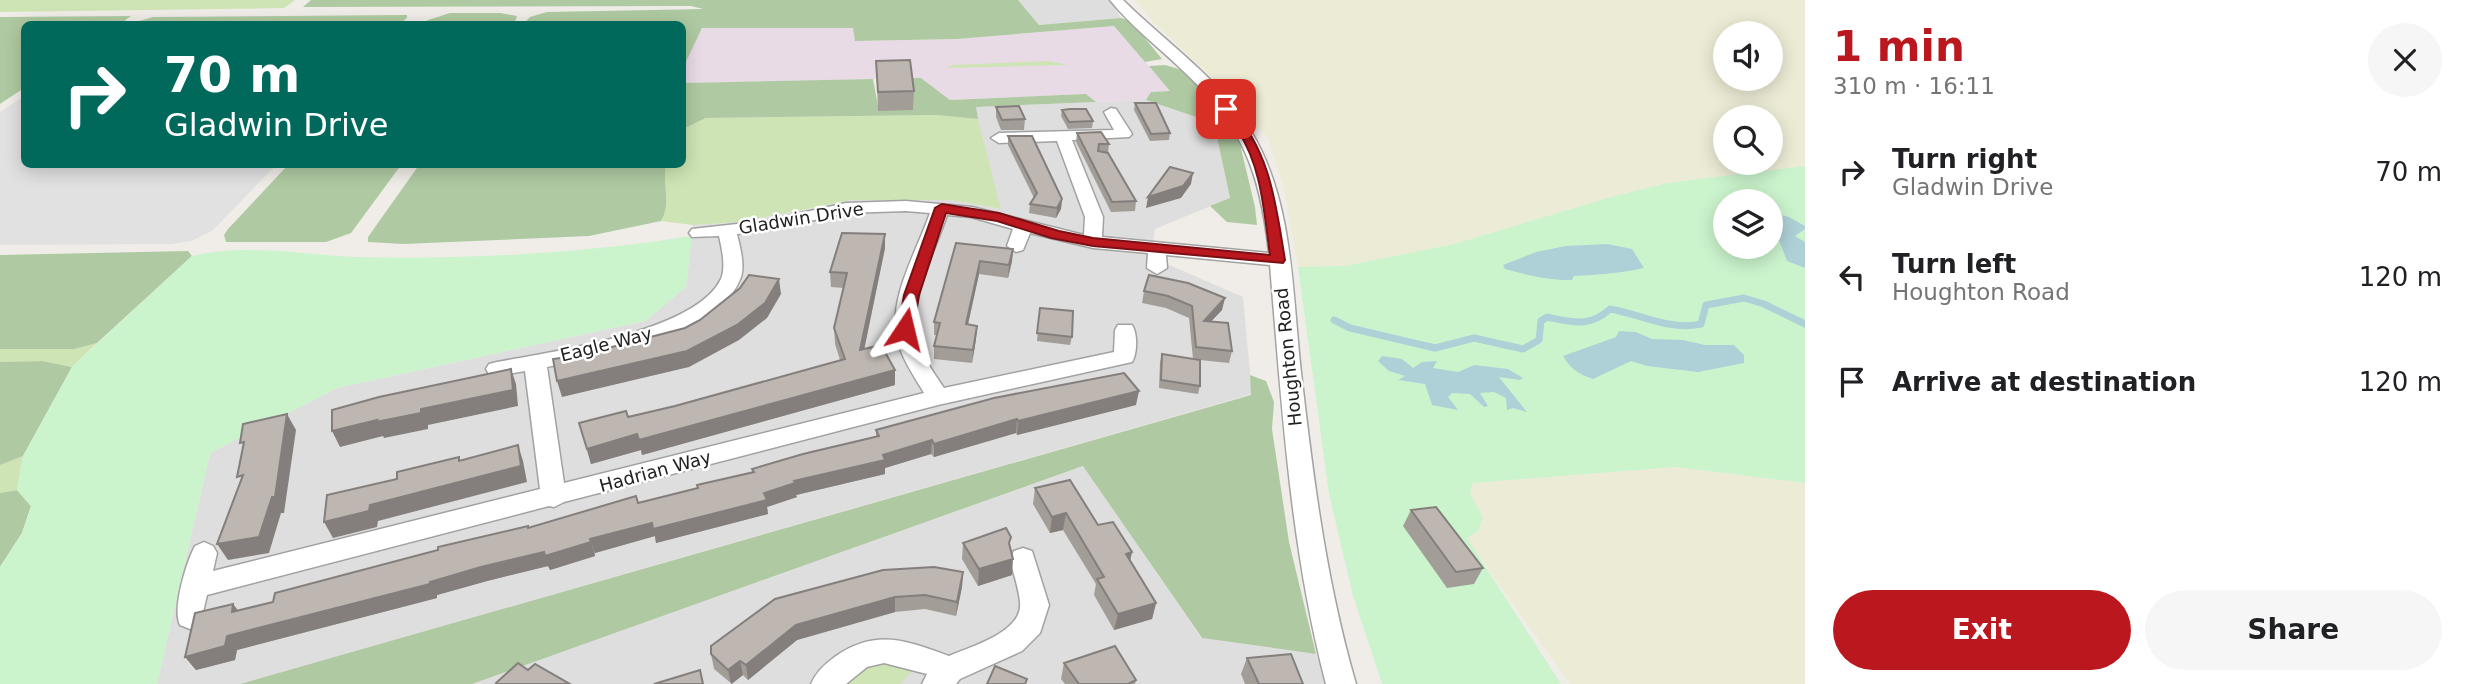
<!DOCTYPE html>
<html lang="en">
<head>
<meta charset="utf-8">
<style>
	:root { --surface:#fff; --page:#f6f6f6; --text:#202124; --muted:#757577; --accent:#bb171e }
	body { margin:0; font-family:"DejaVu Sans",sans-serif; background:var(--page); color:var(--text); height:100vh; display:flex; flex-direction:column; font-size:26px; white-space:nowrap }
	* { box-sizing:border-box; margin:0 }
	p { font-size:23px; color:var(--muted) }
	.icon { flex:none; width:38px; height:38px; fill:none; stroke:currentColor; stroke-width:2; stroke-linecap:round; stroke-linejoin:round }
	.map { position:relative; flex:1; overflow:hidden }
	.sheet { display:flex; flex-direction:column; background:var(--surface); width:665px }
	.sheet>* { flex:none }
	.guide { position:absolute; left:21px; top:21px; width:665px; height:147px; border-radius:10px; box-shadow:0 4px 18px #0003; background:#00695c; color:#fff; overflow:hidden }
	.controls { position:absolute; left:1713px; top:21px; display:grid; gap:14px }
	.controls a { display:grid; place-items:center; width:70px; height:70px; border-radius:50%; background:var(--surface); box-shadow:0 4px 18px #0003; font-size:35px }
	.pin { position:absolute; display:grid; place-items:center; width:60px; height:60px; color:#fff; margin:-30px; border-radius:14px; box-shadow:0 4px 10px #0006 }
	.me { position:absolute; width:77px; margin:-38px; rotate:10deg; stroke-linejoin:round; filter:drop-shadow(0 0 5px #0008) }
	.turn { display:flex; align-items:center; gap:24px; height:147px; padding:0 28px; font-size:32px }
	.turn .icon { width:91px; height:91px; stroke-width:2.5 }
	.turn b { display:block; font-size:49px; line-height:60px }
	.round { display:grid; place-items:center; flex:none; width:74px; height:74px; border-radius:37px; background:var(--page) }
	.overview { display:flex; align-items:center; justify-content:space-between; height:119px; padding:0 28px }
	h1 { font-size:42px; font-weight:800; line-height:52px; color:var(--accent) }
	.primary-button { display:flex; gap:14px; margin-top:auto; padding:14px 28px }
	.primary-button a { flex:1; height:80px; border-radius:42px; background:var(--accent); color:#fff; font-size:28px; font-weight:800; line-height:80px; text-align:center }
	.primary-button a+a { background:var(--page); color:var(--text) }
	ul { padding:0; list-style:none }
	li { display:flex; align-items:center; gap:21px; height:105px; padding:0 28px }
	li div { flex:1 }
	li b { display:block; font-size:26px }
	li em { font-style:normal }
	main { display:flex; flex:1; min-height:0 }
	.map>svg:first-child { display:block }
	.residential { fill:#dedede }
	.industrial { fill:#e8dbe6 }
	.farmland { fill:#ececd6; fill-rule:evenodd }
	.grass { fill:#cee4b4 }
	.forest { fill:#afcaa2 }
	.park { fill:#cbf4cd; fill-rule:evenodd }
	.parking { fill:#e1e1e1 }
	.water { fill:#aed1d8 }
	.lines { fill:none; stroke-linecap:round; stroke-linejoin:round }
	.stream { stroke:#aed1d8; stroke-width:7 }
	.minor-casing { stroke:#a2a2a2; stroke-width:3 }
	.minor { fill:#fff; fill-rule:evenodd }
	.wall { fill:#a39d98 }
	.shaded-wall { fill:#847f7c }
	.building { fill:#bdb6b1; stroke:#847f7c; stroke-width:2 }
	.route { fill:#bb171e; stroke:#7a0f14; stroke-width:2 }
	.labels { text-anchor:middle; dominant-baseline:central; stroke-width:5; stroke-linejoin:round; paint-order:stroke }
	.street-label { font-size:18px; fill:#212121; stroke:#fff }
</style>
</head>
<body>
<main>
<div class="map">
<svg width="1805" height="684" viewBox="0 0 1805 684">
	<rect width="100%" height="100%" fill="#f0ede8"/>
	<g class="residential">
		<polygon points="1018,0 1110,0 1121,18 1039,25"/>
		<polygon points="1146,100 1214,123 1230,198 1155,229 1151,257 1243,297 1252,394 240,684 157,684 210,453 337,388 645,321 686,287 693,225 740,222 852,200 951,200 1000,209 975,107"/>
		<polygon points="1084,466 1201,638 1316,654 1328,684 472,684"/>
	</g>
	<polygon class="industrial" points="1114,26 1171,91 1151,92 1146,100 1096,102 1086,94 950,100 921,78 683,83 682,68 702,28 854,28 856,41 957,39"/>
	<g class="farmland">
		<path d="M1135,0H1805V166L1667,183L1611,197L1454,244L1345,266L1298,267L1284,188L1268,138L1208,74L1153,22ZM1726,33H1771V79H1726ZM1726,117H1771V163H1726Z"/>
		<polygon points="1676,467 1805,483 1805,684 1570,684 1466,538 1478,531 1470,493 1473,483"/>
	</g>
	<g class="grass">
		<polygon points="0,0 295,0 284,8 0,12"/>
		<polygon points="1048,61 1069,65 947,68 952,65"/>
		<path d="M936,115L978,119L1001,209L951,200H852L740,222L693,225L661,221C672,203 662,185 666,165L682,164L683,129L706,118Z"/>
		<polygon points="97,343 72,367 42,361 0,362 0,349 74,349"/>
		<polygon points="23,456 17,490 0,493 0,465"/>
		<polygon points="888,659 916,667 900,684 844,684 869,663"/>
	</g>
	<g class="forest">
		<polygon points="311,0 1018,0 1039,25 1121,18 1131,21 1162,59 1145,62 1114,26 957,39 855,41 853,28 702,28 683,68 682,24 523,24 530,17 547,12 703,9 691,6 303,7"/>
		<polygon points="450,13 500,13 517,16 514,24 422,24 428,20"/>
		<polygon points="407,15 407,18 399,24 129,24 153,17"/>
		<polygon points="131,16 120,24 24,24 24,88 0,104 0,17"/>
		<polygon points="1165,65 1179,69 1219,103 1238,136 1255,207 1257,225 1227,222 1210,206 1230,198 1214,123 1146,100 1151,92 1170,91 1149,66"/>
		<polygon points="910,78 921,78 950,100 1086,94 1096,102 976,107 978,119 936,115 706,118 683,129 683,83 873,79 879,111"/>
		<polygon points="288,165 288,164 401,165 351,233 326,242 226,242 224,235 228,229"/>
		<path d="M419,165H666C662,185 672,203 661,221L589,236L403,244L368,242V237Z"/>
		<polygon points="188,251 192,256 97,343 74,349 0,349 0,255"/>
		<polygon points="42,361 72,367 23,456 0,465 0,362"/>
		<polygon points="1250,375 1266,381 1274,402 1272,429 1289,542 1316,654 1202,638 1083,466 472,684 240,684 1251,395"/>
		<polygon points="17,490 31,506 22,533 0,567 0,493"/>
	</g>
	<g class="park">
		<path d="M1805,166V483L1676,467L1473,483L1470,494L1483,517L1478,531L1467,538L1561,684H1382L1353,596L1329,494L1298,267L1345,266L1454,244L1611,197L1667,183ZM1726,201H1771V247H1726Z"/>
		<path d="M692,236L686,287L645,321L337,388L210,453L157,684H0V567L22,533L31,506L17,490L23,456L72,367L192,256C244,243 303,255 356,257C468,260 582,253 692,236Z"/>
	</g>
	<polygon class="parking" points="24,96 24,164 276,165 212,231 191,241 171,244 0,245 0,112"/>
	<g class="water">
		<polygon points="1771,213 1789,217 1805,226 1805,229 1795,236 1805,242 1805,268 1787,261 1779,240 1771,236"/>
		<path d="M1607,244L1632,249L1644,268C1621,273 1598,275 1574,276L1572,280C1551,281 1526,275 1505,269L1503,265L1536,252L1566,246Z"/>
		<path d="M1619,331L1636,332L1652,339L1683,340L1705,345H1734L1744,355V363L1698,372L1647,366L1631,361L1593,379C1578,374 1571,369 1563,356L1616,337Z"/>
		<polygon points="1382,356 1402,359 1413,368 1422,362 1437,361 1433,368 1458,372 1474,365 1508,369 1523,378 1520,380 1499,377 1527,412 1513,408 1507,410 1506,398 1494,392 1480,393 1488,406 1484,407 1470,394 1452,393 1448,397 1458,410 1432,405 1425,384 1398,380 1405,376 1389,371 1378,361"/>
	</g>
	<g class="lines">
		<path class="stream" d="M1334,320L1350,328L1435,348L1474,338L1523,349L1539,340L1541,321L1547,317C1571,322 1590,328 1610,309C1640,314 1670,331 1701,324L1706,305L1744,298L1764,304L1805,324"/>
		<defs>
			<g id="minor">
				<path d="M1110,0H1123C1166,43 1221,79 1252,133C1295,205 1292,300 1302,381C1314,484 1327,585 1356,684H1326C1290,547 1282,406 1270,265L1166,255L1167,268L1157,274L1147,268L1148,253L1093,248L1030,233L1023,250L1016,252L1007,246L1013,229L971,217L947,215C935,251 910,296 917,335C921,355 933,372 944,388L1114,352L1115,330L1118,325H1132C1138,334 1137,354 1132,362L938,405L564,502L554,507L549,506L207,595L200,625L190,629L180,625C172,609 186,563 195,546L204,542L213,546L217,553L213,571L540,489L525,371L497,376L489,374L486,369L489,364L497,362C550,352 696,332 721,279C726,267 722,249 719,236L692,237L689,233L692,229L765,221L846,203L906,201L972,207L1084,235L1085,217L1057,141L999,143L991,138L999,133L1114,130L1104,112L1111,108L1116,109L1132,134L1129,137L1072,140L1103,217L1102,237L1269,253C1260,169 1242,125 1179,67C1156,45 1130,25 1110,0ZM906,211L930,213C917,251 888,298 897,339C902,359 914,376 924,393L564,483L547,367C600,356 721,335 741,277C745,264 740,247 737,234L765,231L846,213Z"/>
				<path d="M1023,548L1032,551L1049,605L1040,633L1022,651L960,679L956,684H922L927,674L884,663L867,667L846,684H811C816,672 825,664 836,656C877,628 907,641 949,656C970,647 1023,632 1020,603C1019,588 1013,573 1010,559L1014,551Z"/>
			</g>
		</defs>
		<use href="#minor" class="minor-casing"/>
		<use href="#minor" class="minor"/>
	</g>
	<g class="wall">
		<polygon points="876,61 914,91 913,110 878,111"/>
		<polygon points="1135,103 1170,133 1169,140 1150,141 1134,110"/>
		<polygon points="996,107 1025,119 1024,130 1001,130 996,117"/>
		<polygon points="1062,110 1093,121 1092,128 1068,129 1061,116"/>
		<polygon points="1077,133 1109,144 1108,153 1136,201 1135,211 1111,212 1076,142"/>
		<polygon points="1008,136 1062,199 1061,209 1056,218 1029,213 1030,204 1034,198 1008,145"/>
		<polygon points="956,243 1013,249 1012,261 1008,278 979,274 968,325 977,326 976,339 972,363 934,359 934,346 937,335 934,335 934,322"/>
		<polygon points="885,248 864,349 895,385 642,455 641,450 591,464 579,423 628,417 675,406 840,360 835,344 834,328 844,288 831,287 830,272"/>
		<polygon points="1149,275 1222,310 1211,321 1232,351 1229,363 1200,360 1200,386 1198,394 1159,388 1160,362 1162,354 1193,359 1189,318 1166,308 1142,303 1144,291"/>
		<polygon points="1040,308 1072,337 1070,345 1037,341"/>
		<polygon points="1136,405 1017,435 1016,433 934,457 931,454 885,468 885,474 796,495 797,497 767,507 768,514 656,543 655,536 595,553 595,556 550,570 548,566 487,581 437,595 437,598 237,650 235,660 196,670 185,657 233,604 238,611 273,602 529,528 638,503 753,473 752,469 876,436 876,430"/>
		<polygon points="1035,488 1098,525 1132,552 1130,561 1156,603 1152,619 1114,630 1094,595 1096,584 1063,530 1050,533 1033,504"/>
		<polygon points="1411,510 1483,568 1474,584 1447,588 1403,526"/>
		<polygon points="963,543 1010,548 1012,575 978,586 962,559"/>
		<polygon points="963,572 962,587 956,616 925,609 895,612 797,640 748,680 743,675 732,684 714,669 711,654"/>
		<polygon points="1247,658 1303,684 1245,684 1241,674"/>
		<polygon points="1064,663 1136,680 1135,684 1065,684 1061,679"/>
	</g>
	<g class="shaded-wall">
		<polygon points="1193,173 1191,184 1181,198 1146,208 1148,197"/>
		<polygon points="1062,199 1061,209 1056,218 1057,208"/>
		<polygon points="885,234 885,248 861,365 860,350"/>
		<polygon points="1013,249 1012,261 1008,278 1009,265"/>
		<polygon points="980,261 979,274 965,337 966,324"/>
		<polygon points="779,279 781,294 767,318 739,340 689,367 562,397 557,381 737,325"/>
		<polygon points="1225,298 1222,310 1201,332 1204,321"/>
		<polygon points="977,326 976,339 972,363 973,350"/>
		<polygon points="511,369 516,384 518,406 428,425 428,429 384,438 383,436 340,447 332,431 421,409"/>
		<polygon points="895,370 895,385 642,455 641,450 591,464 587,449 637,434"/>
		<polygon points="1139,391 1136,405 1017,435 1018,421"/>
		<polygon points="287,414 296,430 284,513 281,513 269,553 228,560 217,544"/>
		<polygon points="1017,419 1016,433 934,457 934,444"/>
		<polygon points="932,440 931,454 885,468 885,474 796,495 797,497 767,507 768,514 656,543 655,536 595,553 590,539 764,493 794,481"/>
		<polygon points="518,445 523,461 527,482 378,521 377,527 333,538 324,522 370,505"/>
		<polygon points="1066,513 1063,530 1050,533 1052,517"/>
		<polygon points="591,542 595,556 550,570 548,566 487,581 437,595 437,598 237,650 235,660 196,670 185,657 227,636 481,567"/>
		<polygon points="1132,552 1128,569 1126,554"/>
		<polygon points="1013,559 1012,575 978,586 979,569"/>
		<polygon points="963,572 962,587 956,616 957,602"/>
		<polygon points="895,597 895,612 797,640 748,680 746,665 796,625"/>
		<polygon points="1156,603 1152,619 1114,630 1118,614"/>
		<polygon points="233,604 243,617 232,612"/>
		<polygon points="740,661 743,675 731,684 728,670"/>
	</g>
	<g class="building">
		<polygon points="910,60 914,91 878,92 876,61"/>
		<polygon points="1135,103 1156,103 1170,133 1151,134"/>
		<polygon points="1019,106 1025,119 1002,120 996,107"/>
		<polygon points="1070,109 1086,109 1093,121 1069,122 1062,110"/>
		<polygon points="1101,132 1109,144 1099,144 1098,151 1108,153 1136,201 1112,202 1077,133"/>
		<polygon points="1008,136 1032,136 1062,199 1057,208 1030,204 1037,193"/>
		<polygon points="1170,167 1193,173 1183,186 1148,197"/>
		<polygon points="842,233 885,234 860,350 881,345 895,370 639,440 637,434 587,449 579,423 626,411 628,417 675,406 845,359 834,328 847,273 830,272"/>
		<polygon points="956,243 1013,249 1009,265 980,261 966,324 977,326 973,350 934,346 940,323 934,322"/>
		<polygon points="749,275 779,279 765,303 737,325 687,351 557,381 553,359 581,355 685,328 700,320 740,288"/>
		<polygon points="1149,275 1188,283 1225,298 1204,321 1228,323 1232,351 1196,347 1192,306 1168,296 1144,291"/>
		<polygon points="1040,308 1073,311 1072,337 1037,333"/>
		<polygon points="1162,354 1200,360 1200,386 1161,380"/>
		<polygon points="511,369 513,390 421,409 421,413 376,422 377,420 332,431 332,410 379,397"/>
		<polygon points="1124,373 1139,391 1018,421 1017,419 934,444 932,440 883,455 885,460 794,481 795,483 764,493 767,500 653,529 652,523 590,539 591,542 545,556 544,552 481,567 430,582 430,584 227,636 225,646 185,657 195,613 233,604 232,612 273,602 275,593 438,550 438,547 528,526 528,528 636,496 638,503 698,488 697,485 754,472 752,469 803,454 879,436 876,430 994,398"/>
		<polygon points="287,414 275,497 272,497 259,537 217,544 243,475 237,477 244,442 240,443 243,424"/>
		<polygon points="518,445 521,466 370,505 369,511 324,522 327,495 397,479 397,472 459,457 459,461"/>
		<polygon points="1070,480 1098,525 1113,522 1132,552 1126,554 1156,603 1118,614 1097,579 1104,577 1066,513 1052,517 1035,488"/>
		<polygon points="1436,507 1483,568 1456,572 1411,510"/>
		<polygon points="1006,528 1011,537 1009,543 1013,559 979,569 963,543"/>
		<polygon points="934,567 963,572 957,602 925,595 895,597 796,625 746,665 740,661 728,670 711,654 711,646 775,599 883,570"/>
		<polygon points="1115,646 1136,680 1128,684 1079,684 1064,663"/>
		<polygon points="1291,654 1303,684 1259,684 1247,658"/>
		<polygon points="518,663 528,670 535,664 570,684 498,684 496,683"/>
		<polygon points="995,666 1027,679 1025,684 987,684"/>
		<polygon points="700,670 703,684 654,684"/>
	</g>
	<path class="route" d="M1222,106H1230C1271,154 1275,200 1285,260L1283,263L1093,246L1051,238L997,221L946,213L919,295L913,329L905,334L900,332L898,329L904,295L935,208L942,204L999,213L1059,231L1093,238L1270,255C1264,213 1262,167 1238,131C1233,123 1226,116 1220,109Z"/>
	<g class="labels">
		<g class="street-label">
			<text transform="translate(801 218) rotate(-9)">Gladwin Drive</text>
			<text transform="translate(606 344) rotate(-14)">Eagle Way</text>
			<text transform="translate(1288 357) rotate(-96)">Houghton Road</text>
			<text transform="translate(655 471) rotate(-15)">Hadrian Way</text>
		</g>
	</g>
</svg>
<div class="controls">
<a><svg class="icon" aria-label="sound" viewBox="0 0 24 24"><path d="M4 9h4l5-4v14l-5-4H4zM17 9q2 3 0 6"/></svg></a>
<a><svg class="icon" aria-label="search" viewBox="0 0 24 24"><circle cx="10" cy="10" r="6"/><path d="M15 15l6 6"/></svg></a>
<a><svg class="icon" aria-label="layers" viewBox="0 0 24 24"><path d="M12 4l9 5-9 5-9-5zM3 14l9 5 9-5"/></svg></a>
</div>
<div class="pin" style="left:1226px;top:109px;background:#d93025"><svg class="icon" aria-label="arrive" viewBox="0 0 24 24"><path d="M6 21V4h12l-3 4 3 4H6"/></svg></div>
<svg class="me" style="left:905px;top:329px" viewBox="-20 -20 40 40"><path d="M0-17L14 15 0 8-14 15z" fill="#bb171e" stroke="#fff" stroke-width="4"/></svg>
<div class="guide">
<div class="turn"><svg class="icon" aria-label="right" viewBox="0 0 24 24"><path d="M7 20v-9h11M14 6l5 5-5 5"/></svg><div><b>70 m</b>Gladwin Drive</div></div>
</div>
</div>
<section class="sheet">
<div class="overview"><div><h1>1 min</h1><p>310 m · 16:11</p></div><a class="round"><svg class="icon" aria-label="close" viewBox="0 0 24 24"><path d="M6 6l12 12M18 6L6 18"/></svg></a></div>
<ul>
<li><svg class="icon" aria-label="right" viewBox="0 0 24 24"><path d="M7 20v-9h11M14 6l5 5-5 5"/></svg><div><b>Turn right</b><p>Gladwin Drive</p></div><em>70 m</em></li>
<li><svg class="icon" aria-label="left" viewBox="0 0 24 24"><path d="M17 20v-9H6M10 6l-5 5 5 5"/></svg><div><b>Turn left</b><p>Houghton Road</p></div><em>120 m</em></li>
<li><svg class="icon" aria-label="arrive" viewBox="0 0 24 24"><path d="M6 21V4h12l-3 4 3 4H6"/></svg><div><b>Arrive at destination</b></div><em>120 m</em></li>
</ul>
<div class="primary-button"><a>Exit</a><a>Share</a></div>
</section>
</main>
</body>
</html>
